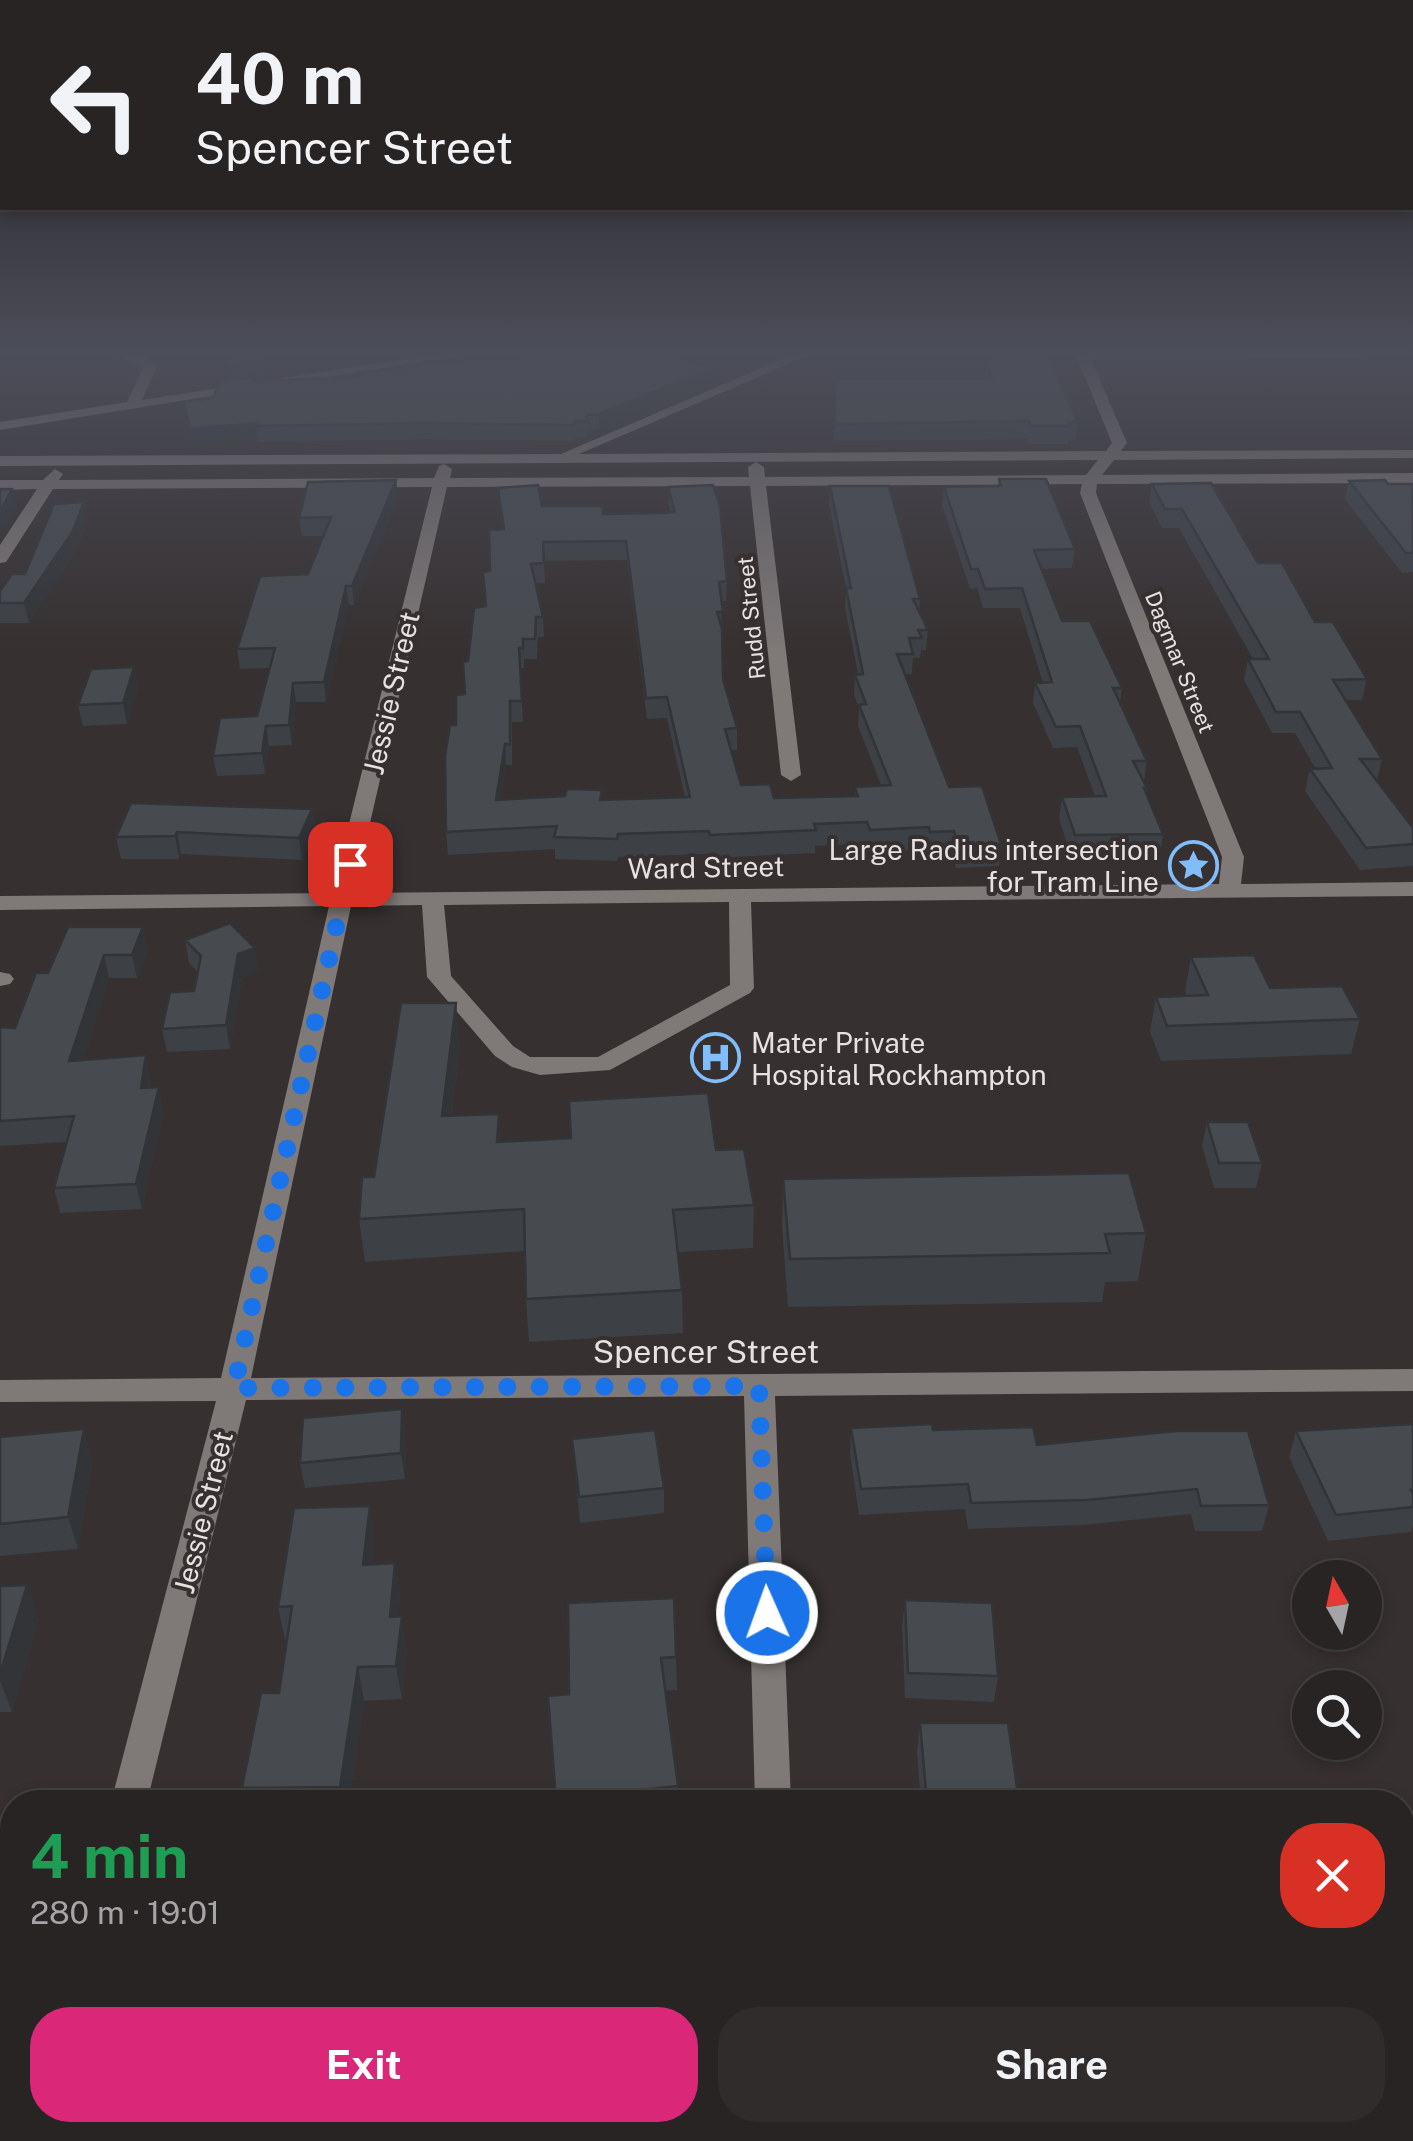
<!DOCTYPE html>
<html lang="en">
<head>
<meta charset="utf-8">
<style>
	:root { --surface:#282424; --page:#302c2c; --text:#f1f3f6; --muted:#a5a4a6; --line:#444141; --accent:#db2777 }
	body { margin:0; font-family:"Public Sans",sans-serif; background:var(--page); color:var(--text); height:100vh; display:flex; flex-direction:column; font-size:38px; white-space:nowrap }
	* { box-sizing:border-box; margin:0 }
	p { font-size:32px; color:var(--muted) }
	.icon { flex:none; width:55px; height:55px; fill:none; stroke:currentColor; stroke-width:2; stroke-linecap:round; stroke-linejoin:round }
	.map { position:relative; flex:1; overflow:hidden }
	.panel { position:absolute; left:0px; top:1790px; width:1415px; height:352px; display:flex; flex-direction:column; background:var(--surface); border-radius:40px 40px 0 0; box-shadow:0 5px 15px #0003,0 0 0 2px var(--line) }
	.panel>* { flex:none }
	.top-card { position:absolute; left:0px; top:0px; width:1415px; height:210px; box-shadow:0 5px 15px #0003,0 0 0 2px var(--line); background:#282424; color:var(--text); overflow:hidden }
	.needle { width:65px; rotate:351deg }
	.fabs { position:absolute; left:1292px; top:1560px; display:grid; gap:20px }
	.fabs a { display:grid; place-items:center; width:90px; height:90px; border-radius:50%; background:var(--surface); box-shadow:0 5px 15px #0003,0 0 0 2px var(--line); font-size:50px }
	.pin { position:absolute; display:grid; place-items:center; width:85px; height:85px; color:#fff; margin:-42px; border-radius:20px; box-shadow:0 5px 15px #0006 }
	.me { position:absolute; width:110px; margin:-55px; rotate:358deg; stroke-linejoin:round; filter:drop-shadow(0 0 8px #0008) }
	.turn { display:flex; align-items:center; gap:35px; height:210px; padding:0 30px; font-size:45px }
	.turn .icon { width:130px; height:130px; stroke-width:2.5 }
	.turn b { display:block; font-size:70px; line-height:85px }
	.round { display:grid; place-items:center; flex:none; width:105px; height:105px; border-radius:40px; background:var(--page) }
	.headline { display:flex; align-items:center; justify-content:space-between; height:170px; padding:0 30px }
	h1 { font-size:60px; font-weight:700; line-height:75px; color:#1e9e55 }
	.primary-button { display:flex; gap:20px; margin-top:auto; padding:20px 30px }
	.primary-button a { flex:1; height:115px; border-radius:40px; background:var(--accent); color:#fff; font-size:40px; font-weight:700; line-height:115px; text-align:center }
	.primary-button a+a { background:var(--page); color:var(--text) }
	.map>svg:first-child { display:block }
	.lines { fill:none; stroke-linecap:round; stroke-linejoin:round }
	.minor { fill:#7f7978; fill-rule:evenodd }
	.wall { fill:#3d4044; fill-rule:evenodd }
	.shaded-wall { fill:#323437 }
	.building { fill:#474b4f; stroke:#323437; stroke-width:2.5; fill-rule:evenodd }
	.route { stroke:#1a73e8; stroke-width:18; stroke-dasharray:0 32.4 }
	.labels { text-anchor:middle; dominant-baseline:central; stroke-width:8; stroke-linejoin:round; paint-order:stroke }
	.far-street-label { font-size:22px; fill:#e5e2e1; stroke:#363030 }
	.street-label { font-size:28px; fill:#e5e2e1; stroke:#363030 }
	.poi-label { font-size:28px; fill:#e5e2e1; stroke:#363030; text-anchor:end }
	.near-street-label { font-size:32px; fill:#e5e2e1; stroke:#363030 }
</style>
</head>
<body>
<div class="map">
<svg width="1413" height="2141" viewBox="0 0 1413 2141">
	<rect width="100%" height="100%" fill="#363030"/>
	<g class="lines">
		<g class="minor">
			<polygon points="111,353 145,355 157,366 142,400 443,353 477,353 0,430 0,422 127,402 143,367"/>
			<path d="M796,353H814L579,454L1106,451L1112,443L1075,353H1367L1361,357L1091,359L1127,443L1121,451L1413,450V458L1114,460L1102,475L1413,473V483L1097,484L1096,493L1244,857L1241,884L1413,882V896L751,902L754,988L750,993L610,1070L540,1075L512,1067L495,1056L427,977L422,905L351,906L251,1378L1413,1369V1391L775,1396L791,1802H755L744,1396L246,1400L147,1802H111L216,1401L0,1402V1380L221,1378L329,906L0,910V896L332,893L432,487L53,489L6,562L0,563V545L37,489L0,490V480H43L55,469L63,474L59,480L434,478L439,466L444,464L452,469L450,478L749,477L748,467L756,462L764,467L765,477L1086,475L1098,460L0,466V456L561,454ZM1082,484L1080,493L1222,857L1219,884L354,893L447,487L750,486L781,775L791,781L801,775L766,486ZM729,902L730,985L598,1057H530L513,1046L451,976L444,905Z"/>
			<polygon points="0,972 10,974 14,979 10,984 0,986"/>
			<polygon points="25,2130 67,2130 64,2141 22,2141"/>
			<rect x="763" y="2130" width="42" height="11"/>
		</g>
	</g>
	<g class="wall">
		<polygon points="233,353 274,353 263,377 255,379 255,381 712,384 599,430 588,430 587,437 575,437 575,441 426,439 258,442 258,439 193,445 184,402 213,398 230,381 227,366"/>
		<polygon points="985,353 1046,353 1078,422 1076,440 1068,440 1068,444 1029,444 1027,439 834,441 835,379 985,379 986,360 987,360"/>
		<polygon points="999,479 1075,549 1072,568 1042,569 1062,621 1122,688 1120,702 1147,761 1144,782 1147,788 1147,794 1163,834 1160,856 1072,858 1059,819 1062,797 1095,796 1077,747 1053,748 1033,703 1035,683 1043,683 1020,608 983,608 977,588 970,589 942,505 944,487 998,486"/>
		<polygon points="396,480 398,498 354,605 349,605 326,702 296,702 292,745 269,746 265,774 217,776 213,756 257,716 270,668 240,669 237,649 308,574 323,536 302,536 299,518"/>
		<polygon points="1349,481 1413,484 1413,572 1402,573 1345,499"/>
		<polygon points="1152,484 1258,563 1367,679 1362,700 1346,700 1382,759 1377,780 1413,828 1413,866 1360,870 1305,791 1310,769 1315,768 1295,733 1272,733 1244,680 1248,659 1253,659 1179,528 1162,528 1149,502"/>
		<path d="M830,486L920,599L919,611L928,630L926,650H921L920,658H913L912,674H905L949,787L1001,844L999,866L956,868L952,854H928L927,849L869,853L866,844L815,846V853L710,858L709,854L618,857L617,861L555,859V849L448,855L446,832L456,725L465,694L468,661L486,607L490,571L503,529L498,488L542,506L603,514L670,512L669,505L668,487L727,581L726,601H721L723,679L737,728V750H731L741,785L774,798L855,796V787L881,785L858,726L859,708L854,695L855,675L858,674L845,608L846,588L829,505ZM627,560L647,719L667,718L685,797L602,800L501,799L506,765H512V722H523L520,668H524V659H537L538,637H544L543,617L536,583H545L544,561Z"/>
		<polygon points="87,521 77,550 29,623 0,623 0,591 25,574"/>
		<polygon points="134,667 138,687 127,724 83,726 78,705"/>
		<polygon points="312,809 316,831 302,860 181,854 179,859 121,859 116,837"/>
		<polygon points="68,927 148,950 137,978 109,978 83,1060 151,1079 150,1088 164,1111 142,1209 60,1213 54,1188 67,1142 0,1146 0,1027 15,1028 48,973"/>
		<polygon points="185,940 259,971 242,978 230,1049 167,1052 162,1029 194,991 198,972 189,963"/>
		<polygon points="1191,957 1270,988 1360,1019 1351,1054 1161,1061 1150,1032 1156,997 1186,996 1185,991"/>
		<polygon points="460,1043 452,1115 499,1114 501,1142 716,1150 754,1205 753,1248 678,1252 682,1290 683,1333 529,1342 526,1299 525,1251 365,1262 359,1219"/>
		<polygon points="1207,1122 1262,1163 1256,1188 1214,1188 1202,1146"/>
		<polygon points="783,1179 1146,1233 1138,1281 1105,1282 1102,1302 788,1307 782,1226"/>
		<polygon points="402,1409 406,1435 405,1479 305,1488 300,1463"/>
		<polygon points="1413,1424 1413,1526 1411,1532 1328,1541 1289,1457 1296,1431"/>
		<polygon points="851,1428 933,1430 1037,1445 1269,1505 1262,1531 1195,1531 1191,1514 1082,1525 968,1529 965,1509 859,1515 850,1454"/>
		<polygon points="0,1437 93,1460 78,1549 0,1556"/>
		<polygon points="572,1439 664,1488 664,1513 580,1523"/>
		<polygon points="375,1539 372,1564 395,1563 400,1597 398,1616 407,1649 402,1699 364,1701 349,1802 246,1802 242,1788 279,1693 287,1640 285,1640 278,1607"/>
		<polygon points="27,1585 39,1620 12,1712 0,1712 0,1586"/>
		<polygon points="905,1600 998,1676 994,1702 905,1698 902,1626"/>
		<polygon points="568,1603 676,1657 677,1690 665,1691 678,1786 678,1802 556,1802 548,1696 569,1694"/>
		<polygon points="920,1723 1019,1802 921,1802 917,1753"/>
		<polygon points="1046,2130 1213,2130 1215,2141 1044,2141"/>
	</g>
	<g class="shaded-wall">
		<polygon points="264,353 274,353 263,377 255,379 257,392 230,382 227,366"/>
		<polygon points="712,368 712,384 599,430 599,414"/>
		<polygon points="257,423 256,426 258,439 193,445 190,429"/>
		<polygon points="396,480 398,498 354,605 352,586"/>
		<polygon points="12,489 16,507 3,534 0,523 0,512"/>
		<polygon points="84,502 87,521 77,550 29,623 24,603"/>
		<polygon points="346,586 349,605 326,702 324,682"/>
		<polygon points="134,667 138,687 127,724 123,703"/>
		<polygon points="293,683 296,702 292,745 289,725"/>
		<polygon points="266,726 269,746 265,774 262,753"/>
		<polygon points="505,744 506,765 498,822 496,800"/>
		<polygon points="312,809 316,831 302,860 299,838"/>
		<polygon points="177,832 181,854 179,859 175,836"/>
		<polygon points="143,927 148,950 137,978 132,955"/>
		<polygon points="255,948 259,971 242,978 230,1049 226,1025 238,954"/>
		<polygon points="104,955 109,978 75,1085 69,1061"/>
		<polygon points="456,1003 460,1043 447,1157 442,1116"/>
		<polygon points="146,1055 151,1079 146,1113 141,1088"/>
		<polygon points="159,1087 164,1111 142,1209 136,1184"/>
		<polygon points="499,1114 502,1156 497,1142"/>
		<polygon points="402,1409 406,1435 405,1479 401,1453"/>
		<polygon points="84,1429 93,1460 78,1549 68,1517"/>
		<polygon points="370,1506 375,1539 369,1598 363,1565"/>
		<polygon points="395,1563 400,1597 395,1650 390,1617"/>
		<polygon points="27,1585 39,1620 12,1712 0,1680 0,1674"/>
		<polygon points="402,1616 407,1649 402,1699 396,1666"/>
		<polygon points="358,1667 364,1701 349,1802 343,1802 340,1787"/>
		<polygon points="346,2130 359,2130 358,2141 345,2141"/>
	</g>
	<g class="building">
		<polygon points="233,353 264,353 261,361 227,366"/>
		<polygon points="524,353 657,353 712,368 599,414 587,415 587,421 575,421 574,425 425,423 256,426 257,423 190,429 184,402 213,398 220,382 255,377 253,381 360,377 361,372 405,370 407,365 423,364 424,361 522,360"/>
		<polygon points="992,353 1046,353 1078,422 1068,422 1070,426 1031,426 1029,421 835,424 835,379 992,379 986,360 994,360"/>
		<polygon points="999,479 1046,479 1075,549 1034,550 1062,621 1090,621 1122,688 1113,688 1147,761 1133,761 1147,788 1144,788 1163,834 1075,835 1062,797 1106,796 1080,726 1056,727 1035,683 1052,682 1022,588 985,589 978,569 971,569 944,487 1001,486"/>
		<polygon points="396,480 352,586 346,586 324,682 293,683 289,725 266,726 262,753 213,756 220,718 257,716 275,648 237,649 260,576 308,574 331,517 299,518 308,482"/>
		<polygon points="1385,480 1388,484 1413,484 1413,553 1406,553 1349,481"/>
		<polygon points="1211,483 1258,563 1282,563 1315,622 1333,622 1367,679 1333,680 1382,759 1360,759 1413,828 1413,844 1366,848 1310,769 1332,768 1300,712 1276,712 1248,659 1269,659 1182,509 1165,509 1152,484"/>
		<path d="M538,485L542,506H603V514L663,513L675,512L668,487L713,485L720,506L727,581L719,582L723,612H717L722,629L723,679L737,728L725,729L741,785L770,784L774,798L858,796L855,787L891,785L859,705L866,704L855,675L863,674L846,588H851L830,486H889L920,599H913L928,630H918L922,638H909L913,654H897L949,787L982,786L1001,844L958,845L954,831L930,832L929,827L870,830L867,822L814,824L816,830L710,835L709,831L618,834L617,839L554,837L557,826L446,832L445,756L450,725H456V695L465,694L463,662L468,661L474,608L486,606L483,572L490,571L489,530L504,529L498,488ZM626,541L646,698L667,697L690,797L600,800L602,790L567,789L565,796L496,800L505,744H510V701H522L519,648H523V639H535L536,617H543L531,564L544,563L543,542Z"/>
		<polygon points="0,489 12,489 0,512"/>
		<polygon points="84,502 73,531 24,603 0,603 0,591 12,574 25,574 54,504"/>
		<polygon points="134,667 123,703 78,705 91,669"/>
		<polygon points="131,803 312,809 299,838 177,832 175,836 116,837"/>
		<polygon points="230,923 255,948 238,954 226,1025 162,1029 170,992 194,991 201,956 185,940"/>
		<polygon points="68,927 143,927 132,955 104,955 69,1061 146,1055 141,1088 159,1087 136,1184 54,1188 74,1116 0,1121 0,1027 15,1028 36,973 48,973"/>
		<polygon points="1254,955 1270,988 1342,986 1360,1019 1167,1026 1156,997 1208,995 1191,957"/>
		<polygon points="401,1003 456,1003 442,1116 499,1114 497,1142 571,1138 569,1101 708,1093 716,1150 744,1149 754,1205 673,1210 682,1290 526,1299 524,1209 359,1219 362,1177 374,1177"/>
		<polygon points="1207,1122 1248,1122 1262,1163 1219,1163"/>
		<polygon points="1129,1173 1146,1233 1105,1234 1110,1253 790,1259 783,1179"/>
		<polygon points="402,1409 401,1453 300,1463 303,1418"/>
		<polygon points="932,1424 933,1430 1033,1427 1037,1445 1176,1431 1248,1431 1269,1505 1201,1506 1197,1489 1087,1500 971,1503 968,1484 861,1489 851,1428"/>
		<polygon points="1413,1424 1413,1490 1411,1490 1413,1493 1413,1507 1336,1515 1296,1431"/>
		<polygon points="84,1429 68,1517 0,1524 0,1437"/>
		<polygon points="655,1430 664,1488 579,1497 572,1439"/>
		<polygon points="370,1506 363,1565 395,1563 390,1617 402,1616 396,1666 358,1667 340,1787 242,1788 261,1693 279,1693 292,1606 278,1607 294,1508"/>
		<polygon points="27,1585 0,1674 0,1586"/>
		<polygon points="674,1598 676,1657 661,1658 678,1786 556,1799 548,1696 569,1694 568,1603"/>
		<polygon points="905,1600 992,1603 998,1676 908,1673"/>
		<polygon points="920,1723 1008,1723 1019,1802 927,1802"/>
		<polygon points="209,2130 346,2130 345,2141 207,2141"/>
		<rect x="510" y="2130" width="85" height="11"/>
		<polygon points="1053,2130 1213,2130 1215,2141 1054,2141"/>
	</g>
	<linearGradient id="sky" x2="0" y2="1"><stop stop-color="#1e1a1a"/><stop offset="0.54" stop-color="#4c4e59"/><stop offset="1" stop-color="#4c4e59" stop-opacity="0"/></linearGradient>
	<rect width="1413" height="653" fill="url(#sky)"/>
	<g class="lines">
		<polyline class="route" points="350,864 234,1388 759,1386 767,1613"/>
	</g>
	<defs>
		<symbol id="sight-ring" viewBox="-11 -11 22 22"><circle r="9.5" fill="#363030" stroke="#81bdfa" stroke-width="1.5"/><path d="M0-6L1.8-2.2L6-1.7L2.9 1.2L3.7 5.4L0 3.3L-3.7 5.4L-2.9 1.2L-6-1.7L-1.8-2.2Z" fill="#81bdfa"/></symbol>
		<symbol id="hospital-ring" viewBox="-11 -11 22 22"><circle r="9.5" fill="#363030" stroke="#81bdfa" stroke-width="1.5"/><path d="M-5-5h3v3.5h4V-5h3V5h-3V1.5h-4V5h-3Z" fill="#81bdfa"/></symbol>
	</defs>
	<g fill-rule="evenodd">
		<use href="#sight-ring" x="1166" y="838" width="55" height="55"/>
		<use href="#hospital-ring" x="688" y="1030" width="55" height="55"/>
	</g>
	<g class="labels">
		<g class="far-street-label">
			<text transform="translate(751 618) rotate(-96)">Rudd Street</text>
			<text transform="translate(1180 662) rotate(68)">Dagmar Street</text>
		</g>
		<g class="street-label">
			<text transform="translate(391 693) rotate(-77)">Jessie Street</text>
			<text transform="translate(706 867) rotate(-1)">Ward Street</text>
			<text transform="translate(203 1512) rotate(-76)">Jessie Street</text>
		</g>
		<g class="poi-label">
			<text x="1159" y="849">Large Radius intersection<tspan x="1159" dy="32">for Tram Line</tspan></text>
			<text x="751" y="1042" text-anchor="start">Mater Private<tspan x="751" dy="32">Hospital Rockhampton</tspan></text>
		</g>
		<g class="near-street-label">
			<text x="706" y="1351">Spencer Street</text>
		</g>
	</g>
</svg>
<div class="fabs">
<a><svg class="needle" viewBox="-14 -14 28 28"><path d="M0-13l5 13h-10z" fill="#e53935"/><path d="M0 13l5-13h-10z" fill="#a5a4a6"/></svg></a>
<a><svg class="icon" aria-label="search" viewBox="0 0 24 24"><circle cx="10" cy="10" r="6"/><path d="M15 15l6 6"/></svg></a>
</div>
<div class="pin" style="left:350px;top:864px;background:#d93025"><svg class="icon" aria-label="arrive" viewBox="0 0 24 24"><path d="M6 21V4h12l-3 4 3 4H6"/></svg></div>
<svg class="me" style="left:767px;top:1613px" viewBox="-20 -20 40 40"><circle r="17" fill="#1a73e8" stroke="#fff" stroke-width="3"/><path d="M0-11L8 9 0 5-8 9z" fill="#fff"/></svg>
<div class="top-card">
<div class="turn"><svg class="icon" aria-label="left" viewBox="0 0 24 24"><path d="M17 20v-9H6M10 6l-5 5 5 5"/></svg><div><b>40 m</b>Spencer Street</div></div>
</div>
<section class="panel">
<div class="headline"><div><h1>4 min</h1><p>280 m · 19:01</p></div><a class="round" style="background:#d93025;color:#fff"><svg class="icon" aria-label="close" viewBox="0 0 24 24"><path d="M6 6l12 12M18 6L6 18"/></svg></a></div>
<div class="primary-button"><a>Exit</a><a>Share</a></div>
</section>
</div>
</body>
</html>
